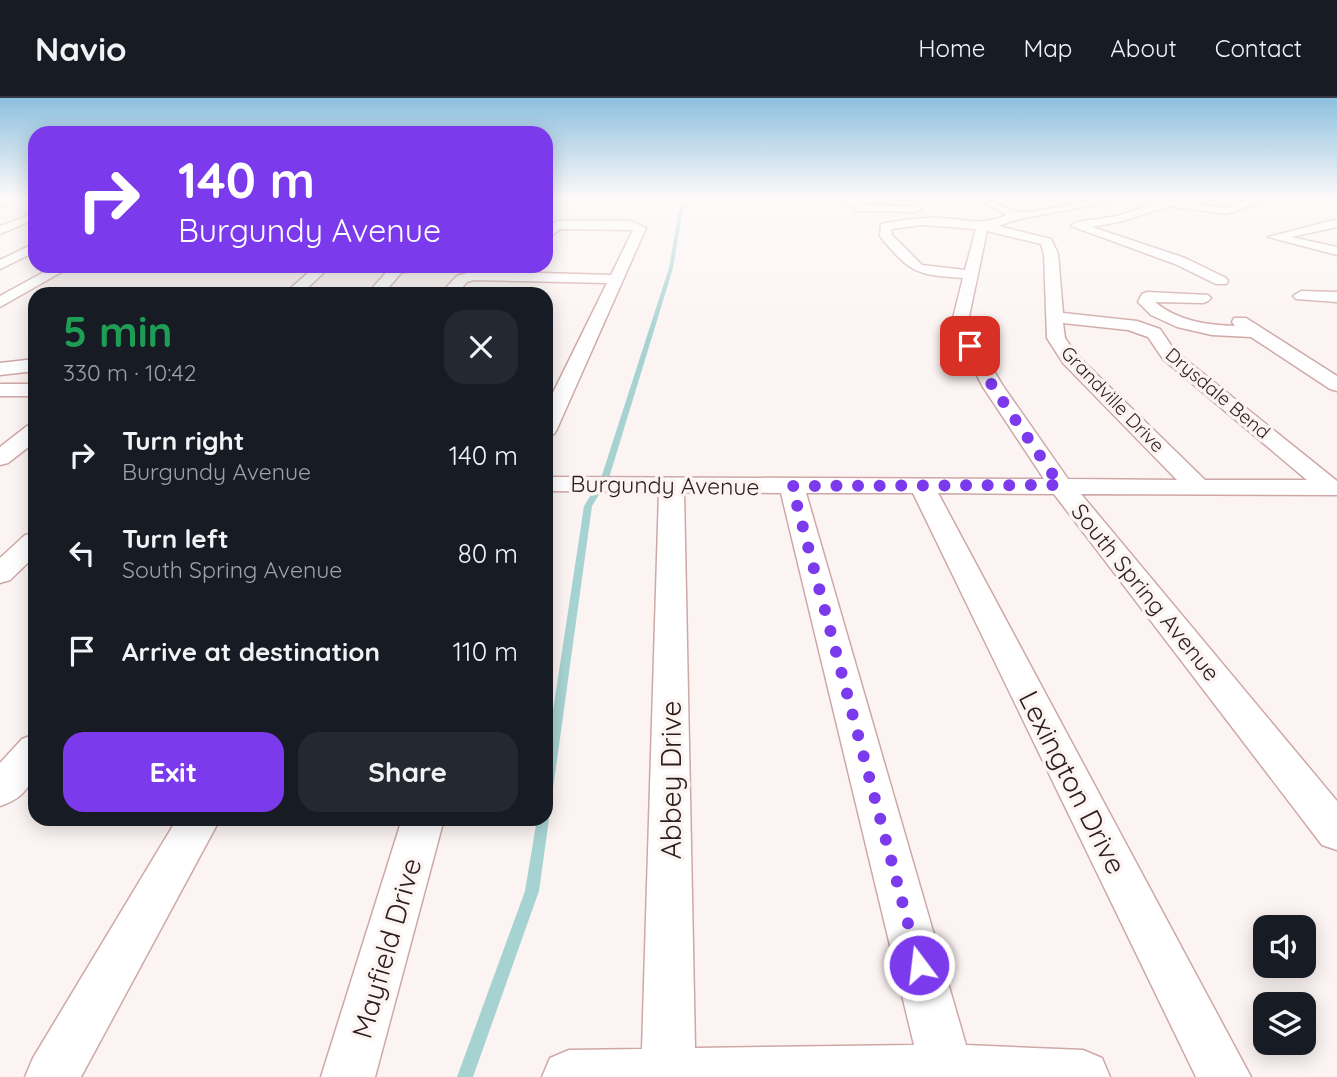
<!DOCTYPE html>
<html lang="en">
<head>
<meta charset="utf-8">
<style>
	:root { --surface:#171b24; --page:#242831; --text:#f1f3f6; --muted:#9ea1a6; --line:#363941; --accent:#7c3aed }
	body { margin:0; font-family:Quicksand,sans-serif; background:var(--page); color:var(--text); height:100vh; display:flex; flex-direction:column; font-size:26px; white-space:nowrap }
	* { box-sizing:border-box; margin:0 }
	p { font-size:23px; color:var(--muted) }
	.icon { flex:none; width:38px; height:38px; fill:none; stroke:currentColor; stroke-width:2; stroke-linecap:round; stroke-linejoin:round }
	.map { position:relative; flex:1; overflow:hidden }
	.side { position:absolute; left:28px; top:189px; width:525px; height:539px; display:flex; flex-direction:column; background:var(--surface); border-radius:21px; box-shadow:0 4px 18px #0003 }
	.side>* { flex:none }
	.top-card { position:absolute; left:28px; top:28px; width:525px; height:147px; border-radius:21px; box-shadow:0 4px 18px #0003; background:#7c3aed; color:#fff; overflow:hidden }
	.buttons { position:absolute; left:1253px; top:817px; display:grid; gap:14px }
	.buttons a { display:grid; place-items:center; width:63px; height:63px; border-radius:14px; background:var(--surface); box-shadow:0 4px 18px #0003; font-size:35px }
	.pin { position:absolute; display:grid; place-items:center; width:60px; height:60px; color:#fff; margin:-30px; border-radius:14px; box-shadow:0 4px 10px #0006 }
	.me { position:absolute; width:77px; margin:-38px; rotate:345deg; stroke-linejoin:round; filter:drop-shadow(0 0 5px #0008) }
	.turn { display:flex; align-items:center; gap:24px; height:147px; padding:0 35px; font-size:32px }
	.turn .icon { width:91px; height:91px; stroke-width:2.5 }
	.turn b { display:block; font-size:49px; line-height:60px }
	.round { display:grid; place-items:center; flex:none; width:74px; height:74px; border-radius:21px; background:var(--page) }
	.summary { display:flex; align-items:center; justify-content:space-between; height:119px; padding:0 35px }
	h1 { font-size:42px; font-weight:700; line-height:52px; color:#1e9e55 }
	.primary-button { display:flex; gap:14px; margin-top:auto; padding:14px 35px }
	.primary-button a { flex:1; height:80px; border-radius:21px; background:var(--accent); color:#fff; font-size:28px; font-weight:700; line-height:80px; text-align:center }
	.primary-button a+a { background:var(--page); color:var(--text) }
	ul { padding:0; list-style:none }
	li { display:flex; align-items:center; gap:21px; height:98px; padding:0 35px }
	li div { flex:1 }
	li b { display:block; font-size:26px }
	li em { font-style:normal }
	header { display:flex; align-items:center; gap:42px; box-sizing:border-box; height:98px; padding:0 35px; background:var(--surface); border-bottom:2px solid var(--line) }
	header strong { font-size:33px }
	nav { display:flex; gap:38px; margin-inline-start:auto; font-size:24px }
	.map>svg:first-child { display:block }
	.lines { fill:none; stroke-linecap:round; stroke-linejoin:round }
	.stream { fill:#a6d3d2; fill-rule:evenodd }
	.minor-casing { stroke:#cea8a6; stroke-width:3 }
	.minor { fill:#fff; fill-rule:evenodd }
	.route { stroke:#7c3aed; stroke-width:12; stroke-dasharray:0 21.6 }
	.labels { text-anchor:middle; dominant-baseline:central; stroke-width:7; stroke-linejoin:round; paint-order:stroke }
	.far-street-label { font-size:19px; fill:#2d1e1d; stroke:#fcf4f3 }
	.street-label { font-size:23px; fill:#2d1e1d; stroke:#fcf4f3 }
	.near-street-label { font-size:28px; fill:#2d1e1d; stroke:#fcf4f3 }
</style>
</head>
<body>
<header>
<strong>Navio</strong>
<nav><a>Home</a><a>Map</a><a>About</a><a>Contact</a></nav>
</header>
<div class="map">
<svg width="1337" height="979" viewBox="0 0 1337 979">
	<rect width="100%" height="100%" fill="#fcf4f3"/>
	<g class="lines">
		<g class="stream">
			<polygon points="687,101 690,101 690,107 683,112 673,170 609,380 592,408 552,698 550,701 546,703 546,659 584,408 601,380 669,170 679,112 686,107"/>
			<polygon points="546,717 549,721 539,793 473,979 457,979 525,793 537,721 546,721"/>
		</g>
		<defs>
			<g id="minor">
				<polygon points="17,101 16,103 0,108 0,102"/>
				<polygon points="843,101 854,101 860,107 916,108 921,111 916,114 857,113"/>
				<path d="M979,101C996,101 1008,114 1021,114C1052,113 1083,101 1115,101L1110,104L1019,121L998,128L1051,141L1058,156L1063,215L1137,223L1160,231L1175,253L1337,383V397L1081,396L1337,703V752L1322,747L1054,396L938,395L1251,979H1196L913,395H806L966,947L1083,952L1102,960L1110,979H542L550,960L569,952L642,951L659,394L546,393V379L1044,381L983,289L951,228L963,180C916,177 910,175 880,138L881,126C901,122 921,119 941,120C971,122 977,128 1007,117ZM923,127L976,131L965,172L922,167L892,137L891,131ZM987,133L1041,146L1044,156L1047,240L1063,265L1177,382L1068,381L1003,288L967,228ZM1063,225L1128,232L1148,239L1163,261L1307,382H1205L1077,257L1065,240ZM684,394L781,395L914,947L695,950Z"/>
				<polygon points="1172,101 1187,101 1184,104 1226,110 1251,101 1266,101 1227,116 1170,108 1123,123 1092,129 1185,160 1226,180 1228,183 1226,186 1216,186 1175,166 1071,128 1077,124 1117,118"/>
				<polygon points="35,115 35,121 0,136 0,128"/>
				<polygon points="1334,122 1337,123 1337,129 1291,139 1337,149 1337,157 1268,139"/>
				<polygon points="557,123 631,123 646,130 557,331 554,336 546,338 546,309 607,185 474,182 467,184 456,196 440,196 457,178 474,173 611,177 633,132 560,131 546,142 546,131"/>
				<polygon points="35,145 35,154 0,171 0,162"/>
				<polygon points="55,168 72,168 0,209 0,198"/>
				<polygon points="316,168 331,168 301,196 284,196"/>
				<polygon points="392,168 451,168 444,172 402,174 383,196 367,196"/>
				<polygon points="1301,193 1337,194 1337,204 1296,201 1293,198"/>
				<path d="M1147,194L1208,197L1211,200L1208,203L1203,205L1155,204C1178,223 1206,227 1235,228L1232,224L1234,220H1246L1337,278V293L1330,291L1251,239L1212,237L1177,229L1151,217L1138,204L1142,196Z"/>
				<polygon points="35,261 35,273 0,277 0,265"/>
				<rect x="0" y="286" width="35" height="12"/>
				<polygon points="35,326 35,344 8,365 0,367 0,349 27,328"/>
				<polygon points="35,435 35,458 10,482 0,485 0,460 25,437"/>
				<path d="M35,636C35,670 38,696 0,708V665L22,641Z"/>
				<polygon points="177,721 220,721 81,979 25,979 33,960"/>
				<polygon points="402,721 444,721 375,979 321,979"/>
			</g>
		</defs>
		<use href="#minor" class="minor-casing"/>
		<use href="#minor" class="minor"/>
	</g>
	<linearGradient id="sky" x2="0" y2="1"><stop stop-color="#8dc0df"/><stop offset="0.42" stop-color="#fefafa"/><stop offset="1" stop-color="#fefafa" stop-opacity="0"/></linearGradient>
	<rect width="1337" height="238" fill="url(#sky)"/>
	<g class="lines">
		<polyline class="route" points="919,867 792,388 1060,387 993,289 970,248"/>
	</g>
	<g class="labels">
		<g class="far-street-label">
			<text transform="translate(1218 295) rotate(40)">Drysdale Bend</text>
			<text transform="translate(1113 301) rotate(46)">Grandville Drive</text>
		</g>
		<g class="street-label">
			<text transform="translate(665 387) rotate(1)">Burgundy Avenue</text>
			<text transform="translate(1146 494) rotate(51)">South Spring Avenue</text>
		</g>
		<g class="near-street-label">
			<text transform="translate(670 682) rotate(-90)">Abbey Drive</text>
			<text transform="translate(1073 684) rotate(63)">Lexington Drive</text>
			<text transform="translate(386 850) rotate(-74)">Mayfield Drive</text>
		</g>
	</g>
</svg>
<div class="buttons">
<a><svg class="icon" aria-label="sound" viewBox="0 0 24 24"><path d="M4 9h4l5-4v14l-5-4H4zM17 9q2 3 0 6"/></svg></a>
<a><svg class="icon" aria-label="layers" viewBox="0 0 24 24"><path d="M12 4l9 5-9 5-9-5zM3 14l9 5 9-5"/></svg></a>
</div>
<div class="pin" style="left:970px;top:248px;background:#d93025"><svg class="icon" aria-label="arrive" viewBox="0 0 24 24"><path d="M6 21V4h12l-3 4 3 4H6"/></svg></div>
<svg class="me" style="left:919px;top:867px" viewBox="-20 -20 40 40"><circle r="17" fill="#7c3aed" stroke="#fff" stroke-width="3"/><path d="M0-11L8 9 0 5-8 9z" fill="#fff"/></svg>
<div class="top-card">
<div class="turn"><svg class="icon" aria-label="right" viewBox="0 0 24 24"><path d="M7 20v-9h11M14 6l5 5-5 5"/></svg><div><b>140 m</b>Burgundy Avenue</div></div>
</div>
<section class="side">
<div class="summary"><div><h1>5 min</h1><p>330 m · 10:42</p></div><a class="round"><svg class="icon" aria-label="close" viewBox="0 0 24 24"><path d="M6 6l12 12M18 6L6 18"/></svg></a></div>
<ul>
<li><svg class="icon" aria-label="right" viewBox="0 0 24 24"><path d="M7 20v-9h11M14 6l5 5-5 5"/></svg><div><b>Turn right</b><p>Burgundy Avenue</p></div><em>140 m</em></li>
<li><svg class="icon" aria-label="left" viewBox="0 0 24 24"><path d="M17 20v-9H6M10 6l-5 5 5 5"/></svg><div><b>Turn left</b><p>South Spring Avenue</p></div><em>80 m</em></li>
<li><svg class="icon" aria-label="arrive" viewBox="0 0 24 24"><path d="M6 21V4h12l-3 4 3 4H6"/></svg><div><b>Arrive at destination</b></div><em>110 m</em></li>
</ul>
<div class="primary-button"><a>Exit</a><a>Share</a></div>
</section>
</div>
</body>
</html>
